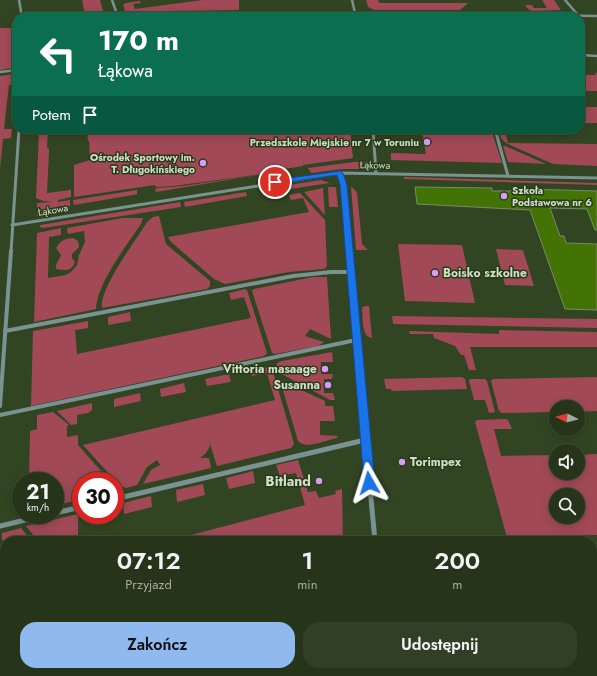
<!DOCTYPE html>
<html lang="pl">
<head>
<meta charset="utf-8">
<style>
	:root { --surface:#26341a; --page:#323f27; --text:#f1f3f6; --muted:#a4aaa2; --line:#424f39; --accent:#90b9f0 }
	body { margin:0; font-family:Jost,sans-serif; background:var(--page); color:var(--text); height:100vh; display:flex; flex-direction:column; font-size:15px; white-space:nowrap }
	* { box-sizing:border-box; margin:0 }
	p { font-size:13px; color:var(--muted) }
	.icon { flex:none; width:22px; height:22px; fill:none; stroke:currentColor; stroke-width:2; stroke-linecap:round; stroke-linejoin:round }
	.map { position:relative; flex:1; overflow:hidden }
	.drawer { position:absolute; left:0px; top:536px; width:597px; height:140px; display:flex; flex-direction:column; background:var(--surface); border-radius:16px 16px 0 0; box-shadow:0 2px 10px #0003,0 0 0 1px var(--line) }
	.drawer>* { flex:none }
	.guide { position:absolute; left:12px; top:12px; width:573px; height:122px; border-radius:16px; box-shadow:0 2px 10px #0003,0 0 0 1px var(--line); background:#0b6e4f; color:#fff; overflow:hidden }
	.needle { width:26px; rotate:276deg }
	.buttons { position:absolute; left:549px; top:400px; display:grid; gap:8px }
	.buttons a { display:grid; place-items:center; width:36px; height:36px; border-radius:50%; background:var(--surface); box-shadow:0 2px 10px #0003,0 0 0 1px var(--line); font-size:20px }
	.speed { position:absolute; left:12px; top:472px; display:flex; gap:8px; font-size:20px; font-weight:700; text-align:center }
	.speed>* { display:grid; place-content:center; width:52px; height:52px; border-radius:50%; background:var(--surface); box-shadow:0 2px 10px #0003,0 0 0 1px var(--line); line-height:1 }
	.speed small { font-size:10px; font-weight:400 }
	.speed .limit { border:6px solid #d22; background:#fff; color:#111 }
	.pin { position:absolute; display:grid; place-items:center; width:34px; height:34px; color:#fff; margin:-17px; border:2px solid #fff; border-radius:50%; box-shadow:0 1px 4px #0007 }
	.me { position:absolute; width:44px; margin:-22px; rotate:354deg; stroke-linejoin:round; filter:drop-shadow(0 0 3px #0008) }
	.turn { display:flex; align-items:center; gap:14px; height:84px; padding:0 20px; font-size:18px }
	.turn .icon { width:52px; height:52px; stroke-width:2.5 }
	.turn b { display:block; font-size:28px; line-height:34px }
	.then { display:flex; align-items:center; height:38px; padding:0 20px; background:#0003; gap:8px; font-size:15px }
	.eta { display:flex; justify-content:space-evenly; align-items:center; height:68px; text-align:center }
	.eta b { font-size:24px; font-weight:600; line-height:28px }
	.cta { display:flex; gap:8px; margin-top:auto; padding:8px 20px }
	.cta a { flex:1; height:46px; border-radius:16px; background:var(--accent); color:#111; font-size:16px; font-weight:600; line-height:46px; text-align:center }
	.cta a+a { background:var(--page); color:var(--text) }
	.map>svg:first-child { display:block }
	.green { fill:#a14957; fill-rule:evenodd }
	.building { fill:#437304; stroke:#768d66 }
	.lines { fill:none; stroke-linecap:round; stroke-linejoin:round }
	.street-far3 { stroke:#7a9291; stroke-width:2.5 }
	.street-far2 { stroke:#7a9291; stroke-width:3 }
	.street-far1 { stroke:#7a9291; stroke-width:4 }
	.street { stroke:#7a9291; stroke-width:5 }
	.primary { fill:#b2e5e3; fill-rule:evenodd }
	.route { fill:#1a73e8; stroke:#114b97 }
	.poi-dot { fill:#d79bf9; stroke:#273b18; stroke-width:1.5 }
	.labels { text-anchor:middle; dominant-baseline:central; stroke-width:3; stroke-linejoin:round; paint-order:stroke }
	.far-poi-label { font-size:10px; font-weight:bold; fill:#d2deca; stroke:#273b18; text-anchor:end }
	.far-street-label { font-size:10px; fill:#d2deca; stroke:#273b18 }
	.poi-label { font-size:12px; font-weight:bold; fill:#d2deca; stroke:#273b18; text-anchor:start }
	.near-poi-label { font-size:14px; font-weight:bold; fill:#d2deca; stroke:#273b18; text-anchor:end }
</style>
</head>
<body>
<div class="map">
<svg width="597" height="676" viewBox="0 0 597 676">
	<rect width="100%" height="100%" fill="#324522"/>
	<g class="green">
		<polygon points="82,0 100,0 104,14 113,13 114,17 74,17 74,16 85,14"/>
		<polygon points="203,0 239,0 239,10 173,11 132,15 126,13 123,5 126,3 140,1 141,3 133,4 135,9"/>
		<polygon points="366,0 378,0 379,3 468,3 460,10 374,10 368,7"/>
		<polygon points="542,0 554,0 561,10 532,11 528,9 525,5 532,5 534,8 547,8"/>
		<polygon points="0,28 11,28 17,30 17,40 13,40 11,63 17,62 17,64 12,68 0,70"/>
		<polygon points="580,71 585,75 596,75 595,73 597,73 597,91 580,91"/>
		<polygon points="13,74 17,75 17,84 9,85 4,129 12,129 11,138 3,139 0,168 0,76"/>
		<rect x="580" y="107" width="17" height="16"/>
		<polygon points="87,129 350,129 353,158 303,165 303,166 278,170 277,169 270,169 269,173 174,186 156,187 155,185 74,197 74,165 90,160 89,141 88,141"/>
		<polygon points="424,129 491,129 502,163 391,160 391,153 426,154 422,131 425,131"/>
		<polygon points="499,129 516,129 519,131 505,131 508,143 597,144 597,166 553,164 506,143 501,138"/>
		<polygon points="48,130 47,148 49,149 49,152 47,193 71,190 71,197 58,200 58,202 70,200 70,206 43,210 43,217 37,216 37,203 52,202 43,201 36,198 39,133"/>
		<polygon points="503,146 505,146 546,164 508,162"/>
		<polygon points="354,162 368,162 370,164 370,168 368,169 342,169 311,173 308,168"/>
		<polygon points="269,173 156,192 155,189 158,188 183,186"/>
		<polygon points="404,177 597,183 597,185 404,179"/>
		<polygon points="321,180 330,183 284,190 282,186"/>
		<polygon points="328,187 335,187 336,188 338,207 329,207"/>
		<polygon points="351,187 354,189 357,193 362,244 368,250 356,250"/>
		<polygon points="323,188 325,215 304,192"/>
		<polygon points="137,190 137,194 133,195 74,205 73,200"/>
		<polygon points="246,192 247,196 185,207 184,202"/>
		<polygon points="300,193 325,220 327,266 324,269 289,272 225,284 214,279 170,241 168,237 309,212 303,198 291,200 289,195"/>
		<polygon points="180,202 181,207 43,228 40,227 40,225"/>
		<path d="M159,216L166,244L210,281V286L207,289L102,308C99,289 136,240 147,222L153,217Z"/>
		<path d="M123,218H143L141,224C126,246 97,284 96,309L34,322L37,233L61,228V235L49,237L48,278L66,275L71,272L77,265L79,255L85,242L84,231L68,234L67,228Z"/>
		<path d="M73,238L78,241L79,247L72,254V258L75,262C72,271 65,271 56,269V265L61,255L56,248C61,240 64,239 73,238Z"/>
		<polygon points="398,244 462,245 475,303 405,301"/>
		<polygon points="496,249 523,250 534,286 505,285"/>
		<polygon points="313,277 327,277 331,339 310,329 305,336 324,342 318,346 275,354 272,353 252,291 254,289"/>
		<polygon points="245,289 247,290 267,353 264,356 31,406 33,331 88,321 88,328 75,330 77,354 251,318 244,297 231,300 229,293"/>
		<path d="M365,306H369L372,338C361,337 363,318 362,308Z"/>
		<polygon points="130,312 131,321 108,325 108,317"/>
		<polygon points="392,316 597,319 597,328 393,324"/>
		<polygon points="499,330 597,332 597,347 470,347 476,370 469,370 464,355 461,355 455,346 434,338 433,334 410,334 409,331 499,334"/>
		<polygon points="332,352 333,362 321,362 321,374 333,374 332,379 324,379 324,393 333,393 335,400 330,400 276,371 277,363 282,361"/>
		<polygon points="263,367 269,368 273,372 293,440 294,444 291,448 217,466 208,438 210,446 206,453 200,458 209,458 211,468 143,484 151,470 160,465 157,460 147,467 137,485 126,488 120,486 83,445 275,400 267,373 252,376 250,369"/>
		<polygon points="229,374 231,382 207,386 205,379"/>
		<polygon points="462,377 465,379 467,389 392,391 391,389 386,389 384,379"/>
		<polygon points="597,377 597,411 578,412 578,407 556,407 556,412 502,413 499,411 491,381 493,379"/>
		<polygon points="470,379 485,379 487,381 495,412 489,413 485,400 474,400 469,381"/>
		<path d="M280,380L325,401V406H333L335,421H320V435L338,436L337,438C325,440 307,450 298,441Z"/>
		<polygon points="184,383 186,392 161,397 160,389"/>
		<polygon points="140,393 141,401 114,407 114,399"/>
		<polygon points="92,403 92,410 88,413 77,415 77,424 71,425 57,411"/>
		<polygon points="53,412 69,425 67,426 67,437 78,435 78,445 110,481 81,481 81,499 55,506 55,481 29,481 30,431 37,429 37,415"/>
		<path d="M505,419L508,420L512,429H494L501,456L556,455V473H578V455L597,454V535L523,536L524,541H508L475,422L477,420ZM556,495H578V517H556Z"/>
		<polygon points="298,460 308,492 316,491 319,498 336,494 335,491 342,489 343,541 168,541 305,505 296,473 280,476 276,465"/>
		<polygon points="253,471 255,483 229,489 226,478"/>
		<polygon points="203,484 205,495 177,502 176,490"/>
		<polygon points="151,496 152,507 124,514 123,503"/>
		<polygon points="78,514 78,539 68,541 38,541 26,526"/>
		<polygon points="21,528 32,541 2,540 2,533"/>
	</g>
	<polygon class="building" points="415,187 492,188 492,191 524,191 523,189 597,191 597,230 595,230 587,209 550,208 560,236 564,236 566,243 597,244 597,310 565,309 530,210 417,204"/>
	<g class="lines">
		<g class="street-far3">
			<polyline points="19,0 22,17"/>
			<polyline points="112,0 118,17"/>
			<polyline points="352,0 355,13"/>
			<polyline points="565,0 578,15"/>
			<polyline points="146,17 170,15 430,13 597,16"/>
			<polyline points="580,55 597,56"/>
			<polyline points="0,72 17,70"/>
		</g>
		<g class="street-far2">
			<polyline points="373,129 376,173"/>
			<polyline points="495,129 508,176"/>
			<polyline points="340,173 343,185 349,252"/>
			<polyline points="12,225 340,173 597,178"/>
			<polyline points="11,252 19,129"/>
		</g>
		<g class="street-far1">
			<polyline points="349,251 366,436"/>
			<polyline points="5,331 293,276 331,272 350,272"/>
			<polyline points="0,406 11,251"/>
			<polyline points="0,415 356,340"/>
		</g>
		<g class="street">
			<polyline points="365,435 375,541"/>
			<polyline points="115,499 365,440"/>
			<polyline points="55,513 81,507"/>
			<polyline points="0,526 46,515"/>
		</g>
		<g class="primary">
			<polygon points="0,600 5,601 5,615 0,614"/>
			<rect x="592" y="628" width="5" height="14"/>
			<polygon points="26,671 312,671 314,676 24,676"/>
		</g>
	</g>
	<polygon class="route" points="340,171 343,173 347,185 375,483 373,487 369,488 365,487 364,483 340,185 337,175 275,184 272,182 275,180"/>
	<g class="poi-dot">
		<circle cx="427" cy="142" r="4"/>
		<circle cx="203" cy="163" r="4"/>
		<circle cx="504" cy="196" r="4"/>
		<circle cx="435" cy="273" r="4"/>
		<circle cx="325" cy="369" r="4"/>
		<circle cx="328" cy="385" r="4"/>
		<circle cx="402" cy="462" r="4"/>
		<circle cx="319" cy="481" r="4"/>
	</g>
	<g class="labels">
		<g class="far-poi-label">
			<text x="419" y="142">Przedszkole Miejskie nr 7 w Toruniu</text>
			<text x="195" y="157">Ośrodek Sportowy im.<tspan x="195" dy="12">T. Długokińskiego</tspan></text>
			<text x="512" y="190" text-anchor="start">Szkoła<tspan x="512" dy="12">Podstawowa nr 6</tspan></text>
		</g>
		<g class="far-street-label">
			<text transform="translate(375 165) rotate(1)">Łąkowa</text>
			<text transform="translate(53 210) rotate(-9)">Łąkowa</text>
		</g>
		<g class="poi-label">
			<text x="443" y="273">Boisko szkolne</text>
			<text x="317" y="369" text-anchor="end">Vittoria masaage</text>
			<text x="320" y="385" text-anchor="end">Susanna</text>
			<text x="410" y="462">Torimpex</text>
		</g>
		<g class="near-poi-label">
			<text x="311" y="481">Bitland</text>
		</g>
	</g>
</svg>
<div class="buttons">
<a><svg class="needle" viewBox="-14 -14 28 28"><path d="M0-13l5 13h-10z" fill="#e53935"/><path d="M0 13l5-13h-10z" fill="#a4aaa2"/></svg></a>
<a><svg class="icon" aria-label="sound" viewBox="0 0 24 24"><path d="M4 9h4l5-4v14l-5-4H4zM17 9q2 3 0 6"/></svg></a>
<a><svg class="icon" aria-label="search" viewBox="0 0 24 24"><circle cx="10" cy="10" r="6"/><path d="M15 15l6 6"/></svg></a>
</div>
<div class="speed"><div>21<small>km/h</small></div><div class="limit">30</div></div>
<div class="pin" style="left:275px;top:182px;background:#d93025"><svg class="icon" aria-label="arrive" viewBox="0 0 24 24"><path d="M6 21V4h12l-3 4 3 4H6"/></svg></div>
<svg class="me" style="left:369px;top:483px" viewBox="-20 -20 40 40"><path d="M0-17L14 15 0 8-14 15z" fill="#1a73e8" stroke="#fff" stroke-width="4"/></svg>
<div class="guide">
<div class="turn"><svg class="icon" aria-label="left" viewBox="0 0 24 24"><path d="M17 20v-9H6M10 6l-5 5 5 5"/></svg><div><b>170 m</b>Łąkowa</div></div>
<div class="then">Potem<svg class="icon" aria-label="arrive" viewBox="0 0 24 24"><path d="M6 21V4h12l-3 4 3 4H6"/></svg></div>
</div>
<section class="drawer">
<div class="eta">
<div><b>07:12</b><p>Przyjazd</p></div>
<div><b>1</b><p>min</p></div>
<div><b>200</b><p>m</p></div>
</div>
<div class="cta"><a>Zakończ</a><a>Udostępnij</a></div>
</section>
</div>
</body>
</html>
